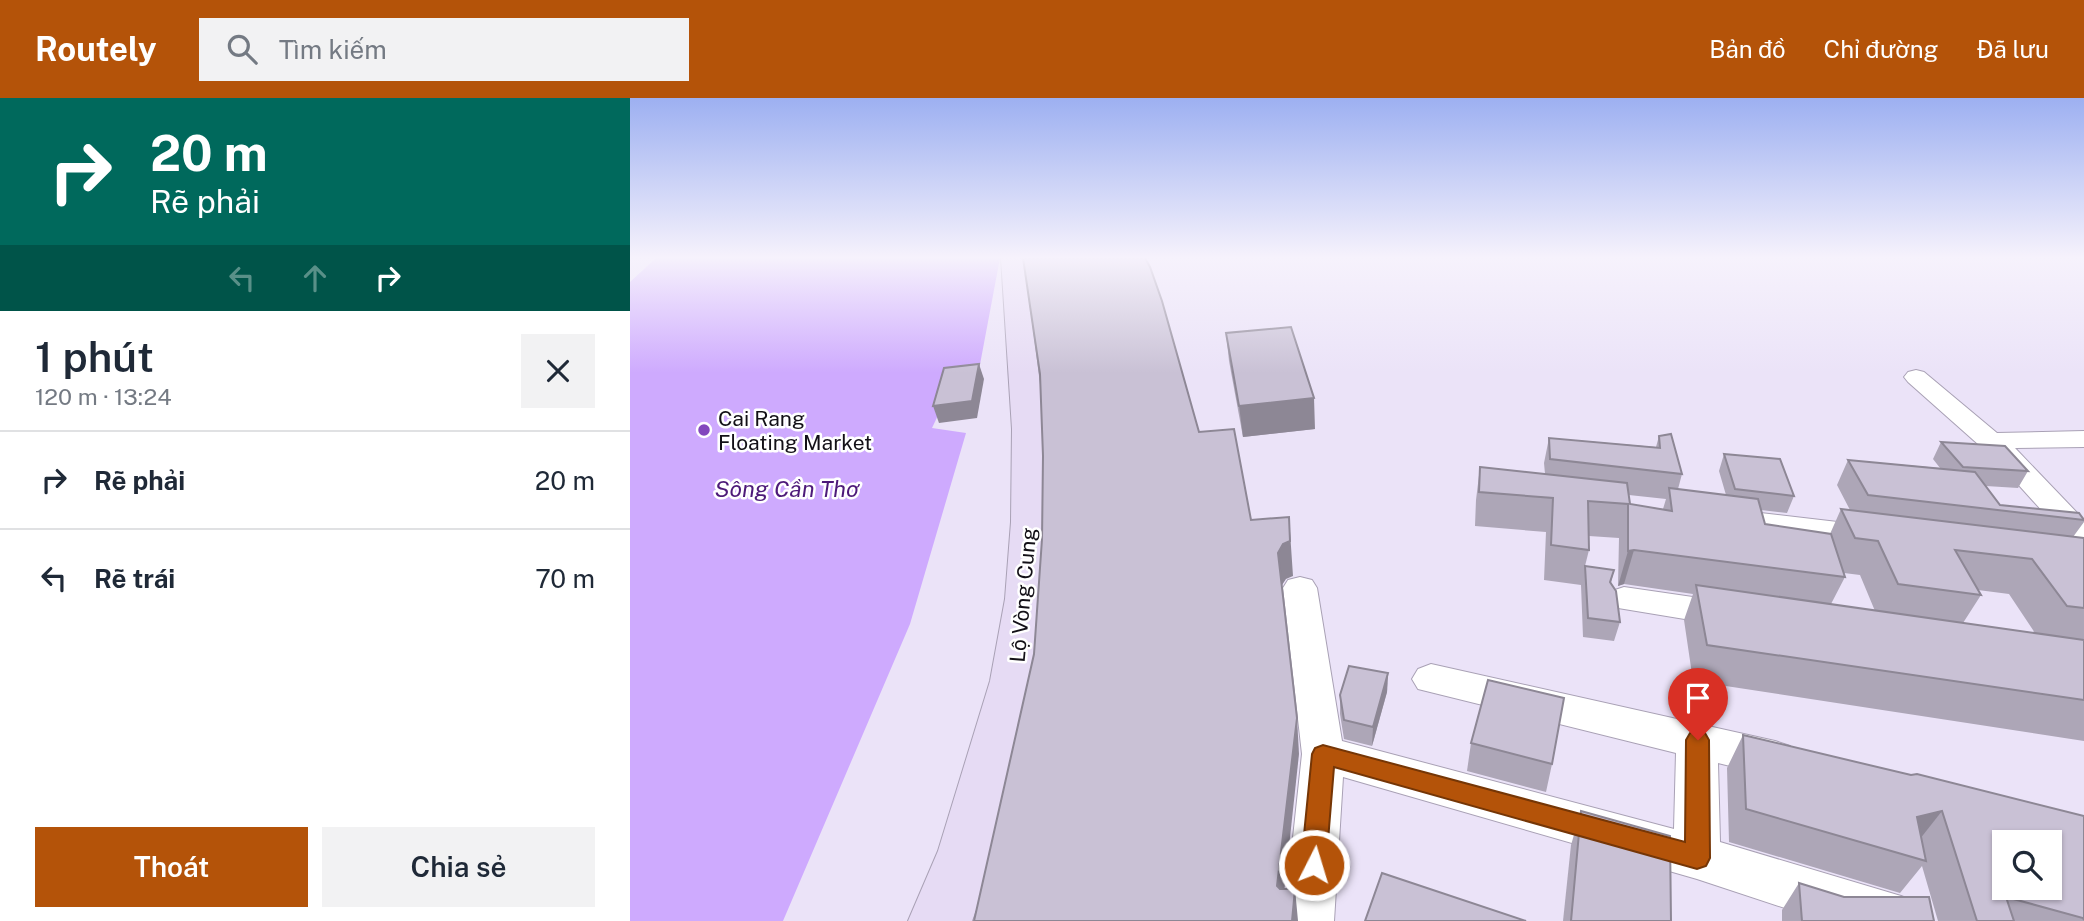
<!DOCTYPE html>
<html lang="vi">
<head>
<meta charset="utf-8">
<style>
	:root { --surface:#fff; --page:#f2f2f3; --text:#1f2937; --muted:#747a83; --line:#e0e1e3; --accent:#b45309 }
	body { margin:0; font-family:"Public Sans",sans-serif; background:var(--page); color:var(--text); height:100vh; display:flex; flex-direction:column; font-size:26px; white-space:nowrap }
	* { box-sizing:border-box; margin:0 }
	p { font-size:23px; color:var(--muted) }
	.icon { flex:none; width:38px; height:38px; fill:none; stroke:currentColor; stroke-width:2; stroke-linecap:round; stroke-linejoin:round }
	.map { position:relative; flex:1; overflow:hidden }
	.side { display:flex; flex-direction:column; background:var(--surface); width:630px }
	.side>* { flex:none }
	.guide { background:#00695c; color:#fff; overflow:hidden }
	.buttons { position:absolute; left:1362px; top:732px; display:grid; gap:14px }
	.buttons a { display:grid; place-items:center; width:70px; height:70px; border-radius:0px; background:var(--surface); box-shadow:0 2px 5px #0004; font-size:35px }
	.pin { position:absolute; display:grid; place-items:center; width:60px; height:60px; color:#fff; margin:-72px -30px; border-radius:50% 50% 50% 0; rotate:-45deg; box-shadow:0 0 7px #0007 }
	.pin .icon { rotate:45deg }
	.me { position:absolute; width:77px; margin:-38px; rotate:5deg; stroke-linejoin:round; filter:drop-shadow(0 0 5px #0008) }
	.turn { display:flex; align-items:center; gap:24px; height:147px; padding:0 35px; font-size:32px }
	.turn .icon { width:91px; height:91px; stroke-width:2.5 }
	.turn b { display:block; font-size:49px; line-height:60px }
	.lanes { display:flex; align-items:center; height:66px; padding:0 35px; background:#0003; justify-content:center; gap:35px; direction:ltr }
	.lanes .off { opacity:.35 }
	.round { display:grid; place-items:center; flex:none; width:74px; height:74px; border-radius:0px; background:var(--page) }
	.overview { display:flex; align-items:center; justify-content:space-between; height:119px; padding:0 35px }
	h1 { font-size:42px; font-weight:600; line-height:52px }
	.cta { display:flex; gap:14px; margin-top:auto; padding:14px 35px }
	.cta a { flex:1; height:80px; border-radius:0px; background:var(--accent); color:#fff; font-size:28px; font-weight:600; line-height:80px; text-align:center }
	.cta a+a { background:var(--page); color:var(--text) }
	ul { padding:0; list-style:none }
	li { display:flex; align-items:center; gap:21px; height:98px; padding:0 35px; border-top:2px solid var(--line) }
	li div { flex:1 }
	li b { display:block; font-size:26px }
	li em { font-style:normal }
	header { display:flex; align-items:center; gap:42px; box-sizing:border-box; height:98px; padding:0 35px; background:var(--accent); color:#fff }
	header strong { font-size:33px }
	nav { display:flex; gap:38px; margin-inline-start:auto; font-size:24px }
	.search { width:490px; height:63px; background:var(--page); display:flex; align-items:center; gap:18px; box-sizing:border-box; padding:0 24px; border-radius:0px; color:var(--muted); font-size:26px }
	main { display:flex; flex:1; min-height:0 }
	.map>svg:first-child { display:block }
	.water { fill:#ceaafe }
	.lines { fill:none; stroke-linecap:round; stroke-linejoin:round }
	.minor-casing { stroke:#a9a1b5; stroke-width:2 }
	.secondary-casing { stroke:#a9a1b5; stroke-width:2 }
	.minor { fill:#fff; fill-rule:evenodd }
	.secondary { fill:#e6dbf4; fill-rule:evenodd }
	.wall { fill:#ada6b7; fill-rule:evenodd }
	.shaded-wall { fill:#8d8795 }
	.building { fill:#c9c1d5; stroke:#8d8795; stroke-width:2; fill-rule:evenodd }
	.route { fill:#b45309; stroke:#753606; stroke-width:2 }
	.poi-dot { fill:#8247bd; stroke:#fff; stroke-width:2.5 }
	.labels { text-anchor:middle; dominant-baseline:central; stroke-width:5; stroke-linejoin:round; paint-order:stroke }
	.poi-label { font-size:21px; fill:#131017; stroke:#fff; text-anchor:start }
	.street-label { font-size:21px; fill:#131017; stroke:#fff }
	.water-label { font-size:23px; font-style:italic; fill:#4d1a79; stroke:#fff }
</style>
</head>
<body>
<header>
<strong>Routely</strong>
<div class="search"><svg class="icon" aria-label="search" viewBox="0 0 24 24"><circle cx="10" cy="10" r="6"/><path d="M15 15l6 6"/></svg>Tìm kiếm</div>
<nav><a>Bản đồ</a><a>Chỉ đường</a><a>Đã lưu</a></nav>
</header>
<main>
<section class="side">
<div class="guide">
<div class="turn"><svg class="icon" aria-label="right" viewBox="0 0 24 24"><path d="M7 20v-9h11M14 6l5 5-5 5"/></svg><div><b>20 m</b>Rẽ phải</div></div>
<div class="lanes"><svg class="icon off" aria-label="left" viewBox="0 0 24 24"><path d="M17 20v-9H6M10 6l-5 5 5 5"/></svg><svg class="icon off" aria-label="ahead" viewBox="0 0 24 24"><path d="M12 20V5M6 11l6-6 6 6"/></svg><svg class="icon" aria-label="right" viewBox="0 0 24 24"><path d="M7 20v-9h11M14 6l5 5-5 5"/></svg></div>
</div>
<div class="overview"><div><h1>1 phút</h1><p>120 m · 13:24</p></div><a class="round"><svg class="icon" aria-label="close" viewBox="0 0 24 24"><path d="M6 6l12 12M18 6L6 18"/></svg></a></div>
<ul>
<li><svg class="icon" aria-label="right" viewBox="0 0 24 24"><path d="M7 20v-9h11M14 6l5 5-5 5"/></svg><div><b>Rẽ phải</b></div><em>20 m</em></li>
<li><svg class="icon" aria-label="left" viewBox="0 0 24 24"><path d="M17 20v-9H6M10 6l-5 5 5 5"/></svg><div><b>Rẽ trái</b></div><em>70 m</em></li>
</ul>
<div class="cta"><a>Thoát</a><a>Chia sẻ</a></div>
</section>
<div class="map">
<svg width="1454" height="823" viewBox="0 0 1454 823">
	<rect width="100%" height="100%" fill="#ebe3f8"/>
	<polygon class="water" points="26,160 370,160 348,277 315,284 311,311 302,330 336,335 280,526 153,823 0,823 0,184"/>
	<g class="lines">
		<defs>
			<g id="minor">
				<polygon points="1286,272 1294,274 1367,335 1454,333 1454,349 1385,350 1454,422 1454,450 1443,447 1367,363 1278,284 1274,279 1278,274"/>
				<polygon points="1096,411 1242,428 1253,431 1258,438 1253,445 1242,448 1085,427 1081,420 1085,413"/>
				<polygon points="670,479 682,482 687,490 712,643 1044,731 1046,655 788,591 782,581 788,571 801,566 1145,643 1160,648 1166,661 1160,674 1145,679 1088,665 1090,744 1271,798 1289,805 1296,823 1194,823 1067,781 713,679 704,823 654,823 672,656 653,490 658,482"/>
				<polygon points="994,489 1097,504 1109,507 1114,516 1109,525 1097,528 982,509 977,501 982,493"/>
			</g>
			<path id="secondary" d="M371,160H393C405,248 419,335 421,424C423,560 390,697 342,823H278L308,753L360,583L375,501L381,424L382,331Z"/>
		</defs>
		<use href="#minor" class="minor-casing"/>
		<use href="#secondary" class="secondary-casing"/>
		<use href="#minor" class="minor"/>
		<use href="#secondary" class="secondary"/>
	</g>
	<g class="wall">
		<polygon points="596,235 685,331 613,339 599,263"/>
		<path d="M1029,338L1052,376L1048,391L1096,397L1089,373L1094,356L1164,398L1157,415L1131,412L1135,426L1200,436L1211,411L1220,412L1207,387L1218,362L1310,370L1303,361L1311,344L1398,373L1388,390L1356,388L1370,407L1454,420V424L1443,439L1454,440V643L1063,583L1054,522L1063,496L994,486L988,488L989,440L959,438V452L955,468L984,472L981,485L990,524L984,543L953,539L951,487L914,482L916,434L845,428L846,402L850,369L915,376L914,365L919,340L1026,349ZM999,397L1036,401L1033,411L1000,406ZM1214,475L1230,477L1245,513L1201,506L1215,479ZM1348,492L1379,496L1405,535L1333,525L1351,497Z"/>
		<polygon points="758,575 757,594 742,648 714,641 710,616 710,597"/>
		<polygon points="1113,637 1454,718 1454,823 1308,823 1292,768 1270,795 1099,744 1097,670"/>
		<polygon points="841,645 922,666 916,694 837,673"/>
		<polygon points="951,713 1041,823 933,823 941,747"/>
		<polygon points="1169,785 1214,799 1304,823 1152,823 1152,812"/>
	</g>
	<g class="shaded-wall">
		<polygon points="349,266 354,281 347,320 309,325 303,308"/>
		<polygon points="684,300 685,331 613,339 609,308"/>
		<polygon points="659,419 663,478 656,481 650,490 648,455"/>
		<polygon points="1004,452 994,486 988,488 998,453"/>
		<polygon points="758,575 757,594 742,648 743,629"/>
		<polygon points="667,620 669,656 651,823 647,788"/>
		<polygon points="1312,713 1286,746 1287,719"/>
		<polygon points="665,791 668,823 662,823"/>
	</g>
	<g class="building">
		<polygon points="393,160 515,160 520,169 532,203 569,334 604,331 621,422 659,419 660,443 653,446 648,455 667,620 647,788 650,791 665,791 662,823 344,823 404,556 412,441 413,358 410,276"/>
		<polygon points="661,229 684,300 609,308 596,235"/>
		<polygon points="349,266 342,303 303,308 314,270"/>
		<polygon points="1041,336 1052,376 920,361 919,340 1030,350 1029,338"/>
		<polygon points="1311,344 1375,348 1398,373 1333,369"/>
		<polygon points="1094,356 1150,361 1164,398 1105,391"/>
		<polygon points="1218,362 1345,374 1370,407 1449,415 1454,422 1238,397"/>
		<polygon points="850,369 997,385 1000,406 1042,413 1039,390 1128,401 1135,426 1201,436 1215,479 1004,452 998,453 998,406 958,403 959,452 921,447 923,400 849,394"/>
		<polygon points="1211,411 1454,440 1454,510 1437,508 1402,461 1325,452 1351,497 1268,486 1248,443 1225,440"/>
		<polygon points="955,468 984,472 980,484 986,493 990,524 958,520"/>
		<polygon points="1066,487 1454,542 1454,602 1077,547"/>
		<polygon points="719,568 758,575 743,629 714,622 710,597"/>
		<polygon points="858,582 934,600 922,666 841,645"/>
		<path d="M1113,637L1281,677L1287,676L1454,718V822L1453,820L1376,799L1384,823H1347L1312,713L1287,719L1296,763L1116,711ZM1374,744H1419V789H1374Z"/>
		<polygon points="951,713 1040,738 1041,823 941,823"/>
		<polygon points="752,775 896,823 735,823"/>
		<polygon points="1169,785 1214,799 1299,799 1304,823 1172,823"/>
	</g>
	<linearGradient id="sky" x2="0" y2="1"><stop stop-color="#9db0f1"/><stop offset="0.58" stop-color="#f6f2fc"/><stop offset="1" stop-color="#f6f2fc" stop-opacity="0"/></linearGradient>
	<rect width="1454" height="275" fill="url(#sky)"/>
	<polygon class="route" points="1068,633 1075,635 1079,642 1080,760 1076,768 1067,771 704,669 696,767 693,776 684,780 675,776 671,767 682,656 685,650 693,647 1055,744 1056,642 1060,635"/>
	<circle class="poi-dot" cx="74" cy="332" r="7"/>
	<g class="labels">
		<g class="poi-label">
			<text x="88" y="320">Cai Rang<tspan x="88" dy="24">Floating Market</tspan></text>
		</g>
		<g class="street-label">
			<text transform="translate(393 497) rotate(-85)">Lộ Vòng Cung</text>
		</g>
		<g class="water-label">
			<text x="157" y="390">Sông Cần Thơ</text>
		</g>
	</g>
</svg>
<div class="buttons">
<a><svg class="icon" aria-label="search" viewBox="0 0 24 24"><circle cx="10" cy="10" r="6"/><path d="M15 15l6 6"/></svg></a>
</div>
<div class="pin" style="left:1068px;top:642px;background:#d93025"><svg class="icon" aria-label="arrive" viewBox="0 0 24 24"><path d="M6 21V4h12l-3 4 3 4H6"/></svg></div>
<svg class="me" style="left:684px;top:767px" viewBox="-20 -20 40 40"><circle r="17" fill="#b45309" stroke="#fff" stroke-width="3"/><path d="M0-11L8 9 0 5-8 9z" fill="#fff"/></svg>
</div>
</main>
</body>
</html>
